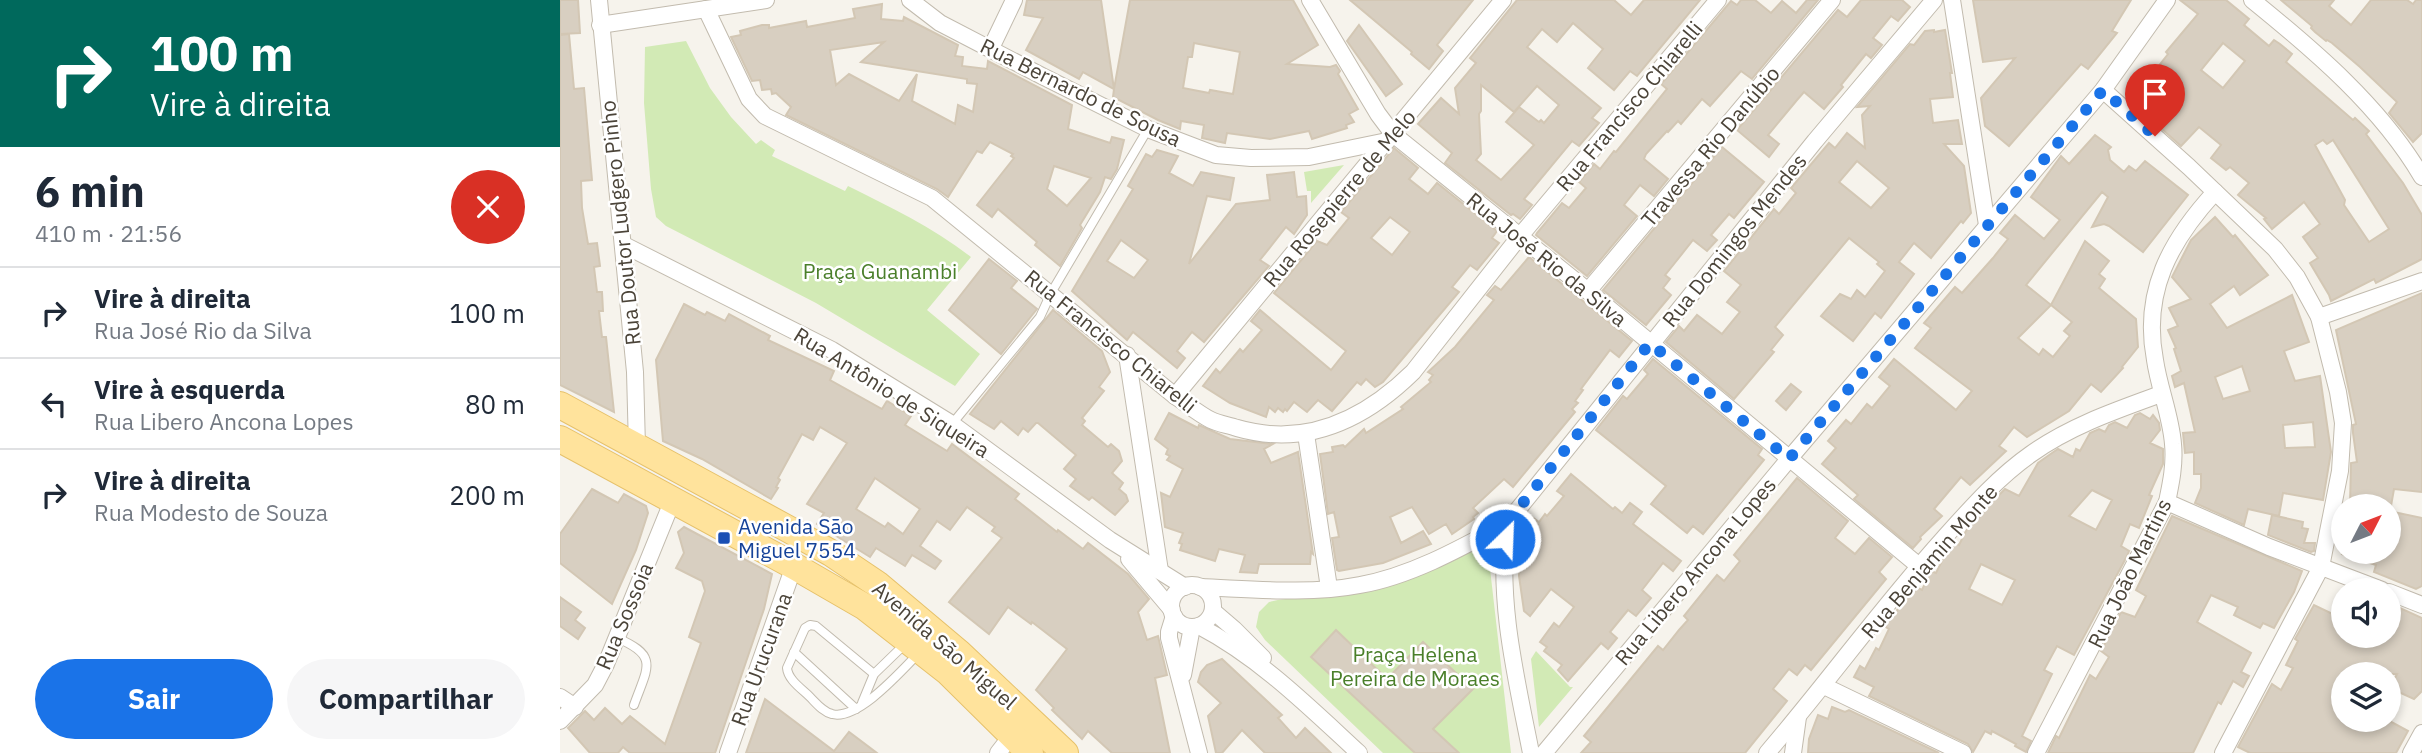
<!DOCTYPE html>
<html lang="pt">
<head>
<meta charset="utf-8">
<style>
	:root { --surface:#fff; --page:#f6f6f7; --text:#1f2937; --muted:#747a83; --line:#e0e1e3; --accent:#1a73e8 }
	body { margin:0; font-family:"IBM Plex Sans",sans-serif; background:var(--page); color:var(--text); height:100vh; display:flex; flex-direction:column; font-size:26px; white-space:nowrap }
	* { box-sizing:border-box; margin:0 }
	p { font-size:23px; color:var(--muted) }
	.icon { flex:none; width:38px; height:38px; fill:none; stroke:currentColor; stroke-width:2; stroke-linecap:round; stroke-linejoin:round }
	.map { position:relative; flex:1; overflow:hidden }
	.panel { display:flex; flex-direction:column; background:var(--surface); width:560px }
	.panel>* { flex:none }
	.banner { background:#00695c; color:#fff; overflow:hidden }
	.needle { width:46px; rotate:48deg }
	.fabs { position:absolute; left:1771px; top:494px; display:grid; gap:14px }
	.fabs a { display:grid; place-items:center; width:70px; height:70px; border-radius:50%; background:var(--surface); box-shadow:0 4px 10px #0003; font-size:35px }
	.pin { position:absolute; display:grid; place-items:center; width:60px; height:60px; color:#fff; margin:-72px -30px; border-radius:50% 50% 50% 0; rotate:-45deg; box-shadow:0 0 7px #0007 }
	.pin .icon { rotate:45deg }
	.me { position:absolute; width:77px; margin:-38px; rotate:24deg; stroke-linejoin:round; filter:drop-shadow(0 0 5px #0008) }
	.turn { display:flex; align-items:center; gap:24px; height:147px; padding:0 35px; font-size:32px }
	.turn .icon { width:91px; height:91px; stroke-width:2.5 }
	.turn b { display:block; font-size:49px; line-height:60px }
	.round { display:grid; place-items:center; flex:none; width:74px; height:74px; border-radius:37px; background:var(--page) }
	.head { display:flex; align-items:center; justify-content:space-between; height:119px; padding:0 35px }
	h1 { font-size:42px; font-weight:800; line-height:52px }
	.action { display:flex; gap:14px; margin-top:auto; padding:14px 35px }
	.action a { flex:1; height:80px; border-radius:42px; background:var(--accent); color:#fff; font-size:28px; font-weight:800; line-height:80px; text-align:center }
	.action a+a { background:var(--page); color:var(--text) }
	ul { padding:0; list-style:none }
	li { display:flex; align-items:center; gap:21px; height:91px; padding:0 35px; border-top:2px solid var(--line) }
	li div { flex:1 }
	li b { display:block; font-size:26px }
	li em { font-style:normal }
	main { display:flex; flex:1; min-height:0 }
	.map>svg:first-child { display:block }
	.green { fill:#d2eab5 }
	.building { fill:#d8cfc1; stroke:#d3c7b4; stroke-width:2; fill-rule:evenodd }
	.lines { fill:none; stroke-linecap:round; stroke-linejoin:round }
	.service-casing { stroke:#c2bbae; stroke-width:10 }
	.minor-casing { stroke:#c2bbae; stroke-width:18 }
	.primary-casing { stroke:#e6c16a; stroke-width:28 }
	.service { stroke:#fff; stroke-width:8 }
	.minor { stroke:#fff; stroke-width:16 }
	.primary { stroke:#ffe39c; stroke-width:26 }
	.route { stroke:#1a73e8; stroke-width:12; stroke-dasharray:0 21.6 }
	.transit-dot { fill:#1a4fb4; stroke:#fff; stroke-width:2.5 }
	.labels { text-anchor:middle; dominant-baseline:central; stroke-width:5; stroke-linejoin:round; paint-order:stroke }
	.street-label { font-size:21px; fill:#4b4439; stroke:#fff }
	.park-label { font-size:21px; fill:#4a7f2a; stroke:#fff }
	.transit-label { font-size:21px; fill:#164399; stroke:#fff; text-anchor:start }
</style>
</head>
<body>
<main>
<section class="panel">
<div class="banner">
<div class="turn"><svg class="icon" aria-label="right" viewBox="0 0 24 24"><path d="M7 20v-9h11M14 6l5 5-5 5"/></svg><div><b>100 m</b>Vire à direita</div></div>
</div>
<div class="head"><div><h1>6 min</h1><p>410 m · 21:56</p></div><a class="round" style="background:#d93025;color:#fff"><svg class="icon" aria-label="close" viewBox="0 0 24 24"><path d="M6 6l12 12M18 6L6 18"/></svg></a></div>
<ul>
<li><svg class="icon" aria-label="right" viewBox="0 0 24 24"><path d="M7 20v-9h11M14 6l5 5-5 5"/></svg><div><b>Vire à direita</b><p>Rua José Rio da Silva</p></div><em>100 m</em></li>
<li><svg class="icon" aria-label="left" viewBox="0 0 24 24"><path d="M17 20v-9H6M10 6l-5 5 5 5"/></svg><div><b>Vire à esquerda</b><p>Rua Libero Ancona Lopes</p></div><em>80 m</em></li>
<li><svg class="icon" aria-label="right" viewBox="0 0 24 24"><path d="M7 20v-9h11M14 6l5 5-5 5"/></svg><div><b>Vire à direita</b><p>Rua Modesto de Souza</p></div><em>200 m</em></li>
</ul>
<div class="action"><a>Sair</a><a>Compartilhar</a></div>
</section>
<div class="map">
<svg width="1862" height="753" viewBox="0 0 1862 753">
	<rect width="100%" height="100%" fill="#f6f3ec"/>
	<g class="green">
		<path d="M126,41L150,88L171,117L196,144L201,140L215,150L212,156L285,191L288,186C330,207 374,228 411,257L367,310L420,354L395,386L256,303L106,226L96,217L91,189L84,103L85,47Z"/>
		<polygon points="784,165 751,203 751,191 747,191 744,172"/>
		<path d="M922,545L928,551L951,753H823L705,640L696,627L699,612L709,602C730,596 753,600 774,596C827,587 875,570 922,545Z"/>
		<polygon points="976,651 1010,687 1013,687 979,727 971,659"/>
	</g>
	<g class="building">
		<polygon points="0,0 18,0 20,33 0,34"/>
		<path d="M467,0H541L554,89L570,0H733L758,45L727,64L770,67L776,65L780,71L778,74L798,109L789,114L794,122L786,125L787,128L752,139L749,131L710,139L667,133L665,143L642,138L644,125L621,121L620,129L598,120L553,97L554,89L523,72L519,79L466,50L483,18L464,15ZM634,43L680,52L673,94L650,90L649,93L623,88L628,57H632Z"/>
		<polygon points="790,0 913,0 877,45 883,51 869,69 851,54 852,52"/>
		<path d="M957,0H1054L1071,15L1084,0H1140L1077,76L1070,71L1054,90L1028,68L1043,49L1013,23L997,42L982,29L967,47L1041,108L1032,118L1039,123L1019,146L1012,141L964,199L972,205L960,219L953,214L951,215L885,163L892,153L858,124L881,98L899,114L895,88L916,63L910,58ZM921,85L954,112L977,86L999,105L984,123L981,120L979,122L959,107L946,122L974,145L941,180L916,160L921,154L919,114L921,111Z"/>
		<polygon points="1181,0 1195,0 1211,13 1222,1 1236,13 1247,0 1258,0 1192,79 1181,71 1150,106 1142,99 1121,124 1118,121 1108,132 1107,131 1086,154 1084,159 1108,179 1094,196 1080,185 1064,205 1077,216 1027,276 976,235 977,233 1002,203 1009,208 1026,188 1019,182 1034,164 1040,169 1054,151 1056,152 1107,89 1101,84 1171,1 1177,5"/>
		<polygon points="1301,0 1342,0 1350,7 1338,21 1331,16 1313,38 1322,45 1311,58 1306,54 1281,85 1283,87 1264,109 1244,92 1237,100 1208,135 1219,144 1209,157 1177,130 1278,10 1287,17"/>
		<polygon points="1413,0 1571,0 1552,31 1557,33 1528,69 1521,64 1449,146 1425,126 1421,98 1455,58 1423,62"/>
		<path d="M1620,0H1666L1689,19L1684,25L1709,46L1714,40L1720,44L1732,54L1726,62L1793,120L1795,118L1809,131L1806,134L1843,183L1862,215V259L1816,283L1814,279L1771,301L1769,295L1750,263L1758,258L1743,237L1760,224L1744,202L1712,229L1704,219L1706,218L1678,195L1689,183L1670,167L1666,170L1651,158L1661,145L1639,127L1621,146L1573,103L1572,100L1579,91L1608,54L1606,52L1638,14ZM1663,43L1685,61L1663,88L1641,70ZM1763,140L1767,144L1773,140L1829,229L1809,242L1784,205L1785,200L1755,145Z"/>
		<polygon points="1721,0 1774,0 1769,6 1791,25 1811,0 1847,0 1853,4 1856,0 1862,0 1862,133 1853,142 1829,113 1837,102 1800,67 1772,43 1767,40 1766,41 1755,32 1751,28 1752,26"/>
		<path d="M322,4L321,19L343,21L344,17L398,45L395,56L403,57L402,66L427,69L428,61L512,105L508,129L550,143L552,137L564,140L557,169L551,179L545,177L540,192L520,225L522,228L500,266L475,245L477,242L438,209L432,217L417,205L454,158L451,156L453,154L430,142L422,153L417,151L388,197L377,189L226,115L231,107L216,93L212,94L211,89L202,90L200,80L192,81L171,37L181,35L180,31L202,25H209V28L246,21L247,27L295,18L293,9ZM324,42L301,62L407,79V83L417,84L413,112L398,105L395,124L352,101L357,74L339,101L289,74L276,85L270,50ZM494,166L531,178L507,206L487,189Z"/>
		<polygon points="799,25 842,84 826,96 787,41"/>
		<path d="M1374,30V32L1385,30L1392,73H1390L1393,97L1370,99L1373,123L1398,120L1402,144H1384L1404,166L1411,213L1403,223L1401,221L1371,258L1354,243L1339,262L1354,274L1321,318L1315,313L1293,341L1261,316L1280,294L1291,299L1297,290L1305,297L1325,271L1317,264L1319,262L1289,238L1215,327L1223,335L1211,350L1214,352L1174,399L1106,342L1119,326L1124,331L1137,315L1162,334L1180,312L1167,302L1181,285L1164,271L1214,209L1219,214L1236,193L1231,188L1269,143L1275,148L1287,133L1305,148L1302,115L1310,106L1297,107L1350,44L1354,45L1365,31ZM1297,161L1329,188L1311,208L1279,182Z"/>
		<polygon points="9,34 14,89 24,88 32,180 21,181 22,208 28,244 37,243 40,266 34,267 37,292 42,292 43,311 39,311 42,337 46,337 54,412 0,385 0,35"/>
		<path d="M1535,135L1551,147L1548,150L1550,160L1564,172L1569,166L1576,171L1585,161L1628,195L1583,252L1549,226L1544,224L1532,227L1548,197L1542,192L1466,285L1491,305L1525,241L1549,261L1539,274L1545,279L1539,288L1576,319L1578,347L1562,367L1563,368L1541,392L1531,384L1509,411L1467,437L1454,427L1439,446L1446,451L1410,485L1401,477L1374,509L1382,516L1360,537L1361,539L1353,548L1294,499L1298,495L1262,464L1276,448L1268,441L1286,420L1291,424L1307,404L1312,408L1330,386L1319,377L1334,359L1396,410L1412,391L1355,348L1371,328L1364,323L1395,287L1402,293L1433,258L1448,239L1440,233L1455,215L1484,239L1500,220L1471,197L1501,156L1509,164ZM1491,305L1512,322L1504,331L1510,336L1493,357L1483,349L1479,355L1458,338Z"/>
		<polygon points="1162,147 1204,182 1174,218 1169,214 1151,235 1157,240 1147,251 1133,240 1114,264 1105,275 1110,279 1103,288 1111,295 1086,325 1043,290"/>
		<path d="M834,148L858,168L849,179L868,194L877,183L937,231L932,238L939,243L917,270L910,265L892,287L899,292L823,382L815,387L806,379L801,385L797,382L772,411L758,400L747,412L734,402L727,411L725,409L723,412L718,408L715,412L709,407L706,417L670,403L643,386L656,369L660,373L680,349L683,352L702,330L691,321L700,310L771,370L786,351L714,293L757,241L767,245L789,218L781,212ZM830,217L850,232L832,255L811,238Z"/>
		<path d="M597,150L618,156L609,173L633,186L641,172L674,178L670,200L647,196L629,264L676,204L710,200L707,175L734,172L737,197L746,196L747,215L734,234L726,227L700,260L709,266L644,342L632,332L617,351L625,358L617,368L573,332L567,340L512,291L573,189L568,186L586,154L592,157ZM561,240L588,260L574,278L547,261Z"/>
		<path d="M1655,217L1673,237L1675,235L1708,275L1680,295L1674,286L1650,304L1667,328L1732,295L1749,342L1724,351L1735,381L1760,376L1771,452L1763,500L1723,493L1719,516L1688,509L1684,525L1635,503L1641,488V474H1634V452L1625,453L1623,433L1635,432L1624,383L1615,387L1612,376L1621,371L1614,349L1616,348L1608,330L1618,326L1609,308L1631,299L1612,277L1631,240ZM1682,366L1690,391L1663,399L1655,377ZM1753,422L1755,447L1725,448L1723,425Z"/>
		<polygon points="969,257 1072,341 1059,357 1050,350 1021,389 1023,390 1015,401 1018,403 1012,409 1015,412 953,487 944,479 913,508 918,513 913,517 914,519 892,534 886,524 869,534 852,507 830,517 841,543 863,531 871,544 823,563 779,571 777,570 772,538 779,537 774,512 768,514 760,454 773,452 772,447 783,445 785,447 804,429 806,433 843,409 841,407 871,382 869,380 873,375 868,372 895,347 934,300 927,295 935,286 941,290"/>
		<polygon points="429,259 457,281 451,288 477,309 441,354 389,310"/>
		<polygon points="1862,293 1862,492 1834,489 1831,506 1790,506 1791,463 1797,462 1793,433 1793,425 1796,424 1776,330"/>
		<path d="M124,304L145,315L147,312L165,321L169,314L210,336L208,340L274,371L270,380L322,409L327,401L351,416L345,425L387,451L392,444L459,494L455,499L497,532L498,530L523,549L528,543L568,574L589,599L578,612L587,640L598,636L607,675L595,678L610,753H552L528,731L522,739L492,710L494,708L476,690L507,649L472,622L471,624L448,607L429,634L389,602L442,538L432,531L435,527L407,507L390,530L377,521L360,546L381,561L375,569L352,555L345,566L316,548L310,557L257,524L264,513L247,504L287,443L260,427L253,440L242,434L218,478L220,480L216,487L218,488L211,499L142,459L103,441L96,360ZM315,478L360,509L343,534L328,523L325,527L296,509Z"/>
		<polygon points="493,310 542,351 550,372 539,387 544,391 522,418 525,421 522,425 548,447 551,444 559,451 562,461 552,473 563,483 559,489 566,495 568,501 555,515 532,497 529,500 510,486 516,479 504,469 516,455 478,423 476,423 468,432 463,428 458,435 441,421 434,429 410,414"/>
		<polygon points="1093,359 1202,449 1198,455 1204,460 1143,534 1133,526 1127,533 1091,504 1106,486 1036,430 1063,396 1067,399 1088,374 1084,370"/>
		<polygon points="1231,384 1241,392 1226,410 1216,401"/>
		<polygon points="609,413 638,428 639,425 670,439 713,444 704,449 711,463 738,452 753,554 751,552 750,564 699,564 697,573 680,572 685,555 659,549 655,561 620,550 622,544 619,543 623,533 605,527 601,493 610,497 623,469 607,460 610,456 606,454 608,449 595,439"/>
		<path d="M1580,413L1590,419L1593,415L1599,423L1600,430L1590,443L1603,449V464L1589,495L1592,496L1579,528L1570,524L1561,546L1569,551L1567,556L1514,655L1497,646L1484,670L1492,674L1462,736L1471,741L1466,752L1455,746L1456,744L1432,731L1431,734L1425,731L1413,752L1408,744L1309,696L1314,687L1294,677L1300,666L1305,669L1316,648L1319,650L1329,629L1324,626L1356,587L1362,590L1371,571L1376,573L1387,551L1389,552L1394,542L1399,545L1408,527L1422,512L1445,489L1459,496L1478,463L1492,453L1498,449L1513,457L1516,449L1520,451L1530,433L1539,429L1545,432L1549,425L1555,422L1567,428L1575,415ZM1532,490L1552,500L1536,530L1509,516ZM1421,564L1455,580L1442,605L1409,589Z"/>
		<polygon points="1011,474 1053,509 1055,507 1062,513 1070,503 1082,512 1073,524 1121,561 1113,571 1103,563 1082,590 1091,598 1076,616 1068,610 1050,632 1057,638 1048,649 1041,643 1008,681 998,670 1002,665 984,651 987,647 980,642 994,623 999,627 1014,607 991,589 970,616 964,611 959,576 960,554 964,557 963,525 966,516 968,514 979,522 985,514 987,516 1004,496 997,491"/>
		<polygon points="1237,478 1288,521 1275,538 1295,554 1309,538 1332,557 1319,572 1326,579 1251,670 1245,665 1237,675 1229,669 1213,689 1227,701 1185,753 1021,753 1031,742 1024,736 1098,646 1103,650 1119,630 1128,620 1124,616 1157,575 1164,581 1180,561 1174,555"/>
		<polygon points="32,489 58,503 64,494 86,506 88,513 76,550 52,604 0,563 0,534"/>
		<polygon points="1829,511 1862,518 1862,586 1856,589 1814,572 1816,565 1782,554 1783,551 1829,551"/>
		<polygon points="1712,515 1743,522 1742,528 1748,529 1744,543 1755,543 1754,551 1751,552 1708,535"/>
		<polygon points="1612,516 1742,571 1734,592 1714,628 1703,623 1700,628 1674,615 1678,607 1651,595 1637,622 1691,653 1681,672 1689,676 1683,687 1673,681 1661,704 1658,702 1633,753 1488,753 1496,736 1499,738 1530,675 1536,679 1549,657 1541,651 1561,612 1575,617 1586,596 1576,590"/>
		<polygon points="124,527 212,574 204,609 155,753 70,753 63,747 58,753 30,753 8,728 25,711 34,720 45,708 62,724 70,716 105,744 141,643 129,637 145,591 142,581 116,568 124,553 118,532"/>
		<polygon points="0,597 21,612 15,620 25,628 18,639 0,626"/>
		<polygon points="1829,603 1862,618 1862,691 1854,699 1830,688 1837,674 1783,674 1783,719 1826,719 1848,731 1836,753 1690,753 1678,747 1712,684 1721,690 1733,668 1726,665 1738,641 1735,639 1754,605 1783,619 1783,635 1829,635"/>
		<polygon points="776,630 827,679 863,642 913,689 873,729 899,753 855,753 751,657"/>
		<polygon points="662,659 722,715 718,718 736,738 745,728 771,753 705,753 682,730 662,753 656,753 648,716 661,703 638,682 641,672 647,665"/>
		<polygon points="205,699 274,751 289,732 317,753 186,753"/>
		<polygon points="1272,707 1285,712 1289,710 1379,753 1248,753 1249,739 1258,715 1268,719"/>
	</g>
	<g class="lines">
		<defs>
			<g id="service">
				<polyline points="392,424 480,317 491,293 588,129"/>
				<path d="M57,638C100,656 87,668 74,705"/>
				<polyline points="234,652 296,709"/>
				<path d="M314,674L256,626L250,625L245,628L227,668C228,680 242,689 250,697C256,703 263,712 272,714C298,721 342,670 359,653"/>
				<polyline points="302,703 314,674 344,645"/>
			</g>
			<g id="minor">
				<polyline points="39,0 75,372 77,447"/>
				<polyline points="350,0 380,23 482,76 588,129 656,155 691,158 749,157 827,141"/>
				<polyline points="750,0 818,114 833,134 1028,291 1359,566"/>
				<polyline points="1392,0 1427,225"/>
				<path d="M1692,0C1755,51 1821,107 1862,177"/>
				<path d="M146,9L189,99L205,116L372,198L615,396C627,404 639,414 651,420C659,424 669,425 677,428C746,448 804,420 853,372L960,236L1158,0"/>
				<polyline points="40,25 206,0"/>
				<polyline points="431,48 454,0"/>
				<polyline points="1543,90 1629,167 1715,249 1737,277 1759,317 1778,392 1783,423 1780,471 1761,567 1663,753"/>
				<polyline points="64,245 272,350 392,424 550,540 625,587"/>
				<polyline points="1028,291 1272,0"/>
				<polyline points="1759,317 1862,281"/>
				<polyline points="567,355 600,571"/>
				<polyline points="615,396 943,0"/>
				<polyline points="746,434 769,588"/>
				<polyline points="1607,502 1709,547 1822,590"/>
				<path d="M947,523C937,601 956,677 971,753"/>
				<polyline points="569,559 612,610"/>
				<circle cx="632" cy="606" r="21"/>
				<path d="M640,587C691,589 749,595 800,585C851,576 901,548 947,523L1255,141L1374,0"/>
				<polyline points="1829,592 1862,605"/>
				<polyline points="653,611 674,629 703,658"/>
				<polyline points="614,616 609,632 609,638 639,753"/>
				<path d="M639,626C700,658 749,707 799,753"/>
				<polyline points="623,675 632,627"/>
				<polyline points="1264,686 1403,753"/>
				<polyline points="0,697 15,707"/>
				<polyline points="0,721 35,685 46,664 112,502"/>
				<polyline points="168,753 234,566"/>
				<polyline points="438,753 452,735"/>
				<polyline points="984,753 1229,459 1543,90 1607,0"/>
				<path d="M1207,753C1267,683 1321,608 1383,539C1410,509 1438,477 1471,454C1510,426 1557,410 1601,394"/>
				<polyline points="1233,753 1238,717"/>
				<path d="M1476,753L1607,502C1611,483 1615,464 1613,444C1611,416 1599,388 1595,360C1582,292 1610,241 1655,192"/>
				<polyline points="1851,753 1862,733"/>
			</g>
			<g id="primary">
				<polyline points="0,405 230,530 271,553 317,584 399,653 505,753"/>
				<polyline points="0,439 234,566 305,607 388,672 470,753"/>
			</g>
		</defs>
		<use href="#service" class="service-casing"/>
		<use href="#minor" class="minor-casing"/>
		<use href="#primary" class="primary-casing"/>
		<use href="#service" class="service"/>
		<use href="#minor" class="minor"/>
		<use href="#primary" class="primary"/>
	</g>
	<g class="lines">
		<polyline class="route" points="945,539 947,523 1090,343 1229,459 1543,90 1595,136"/>
	</g>
	<rect class="transit-dot" x="157" y="531" width="14" height="14" rx="3.5"/>
	<g class="labels">
		<g class="street-label">
			<text transform="translate(521 92) rotate(26)">Rua Bernardo de Sousa</text>
			<text transform="translate(1069 106) rotate(-50)">Rua Francisco Chiarelli</text>
			<text transform="translate(1150 146) rotate(-50)">Travessa Rio Danúbio</text>
			<text transform="translate(779 198) rotate(-50)">Rua Rosepierre de Melo</text>
			<text transform="translate(60 223) rotate(-96)">Rua Doutor Ludgero Pinho</text>
			<text transform="translate(1174 240) rotate(-51)">Rua Domingos Mendes</text>
			<text transform="translate(987 259) rotate(39)">Rua José Rio da Silva</text>
			<text transform="translate(551 341) rotate(39)">Rua Francisco Chiarelli</text>
			<text transform="translate(332 392) rotate(32)">Rua Antônio de Siqueira</text>
			<text transform="translate(1369 561) rotate(-49)">Rua Benjamin Monte</text>
			<text transform="translate(1135 571) rotate(-50)">Rua Libero Ancona Lopes</text>
			<text transform="translate(1569 573) rotate(-64)">Rua João Martins</text>
			<text transform="translate(64 616) rotate(-67)">Rua Sossoia</text>
			<text transform="translate(385 645) rotate(41)">Avenida São Miguel</text>
			<text transform="translate(201 659) rotate(-70)">Rua Urucurana</text>
		</g>
		<g class="park-label">
			<text x="320" y="271">Praça Guanambi</text>
			<text x="855" y="654">Praça Helena<tspan x="855" dy="24">Pereira de Moraes</tspan></text>
		</g>
		<g class="transit-label">
			<text x="178" y="526">Avenida São<tspan x="178" dy="24">Miguel 7554</tspan></text>
		</g>
	</g>
</svg>
<div class="fabs">
<a><svg class="needle" viewBox="-14 -14 28 28"><path d="M0-13l5 13h-10z" fill="#e53935"/><path d="M0 13l5-13h-10z" fill="#747a83"/></svg></a>
<a><svg class="icon" aria-label="sound" viewBox="0 0 24 24"><path d="M4 9h4l5-4v14l-5-4H4zM17 9q2 3 0 6"/></svg></a>
<a><svg class="icon" aria-label="layers" viewBox="0 0 24 24"><path d="M12 4l9 5-9 5-9-5zM3 14l9 5 9-5"/></svg></a>
</div>
<div class="pin" style="left:1595px;top:136px;background:#d93025"><svg class="icon" aria-label="arrive" viewBox="0 0 24 24"><path d="M6 21V4h12l-3 4 3 4H6"/></svg></div>
<svg class="me" style="left:945px;top:539px" viewBox="-20 -20 40 40"><circle r="17" fill="#1a73e8" stroke="#fff" stroke-width="3"/><path d="M0-11L8 9 0 5-8 9z" fill="#fff"/></svg>
</div>
</main>
</body>
</html>
